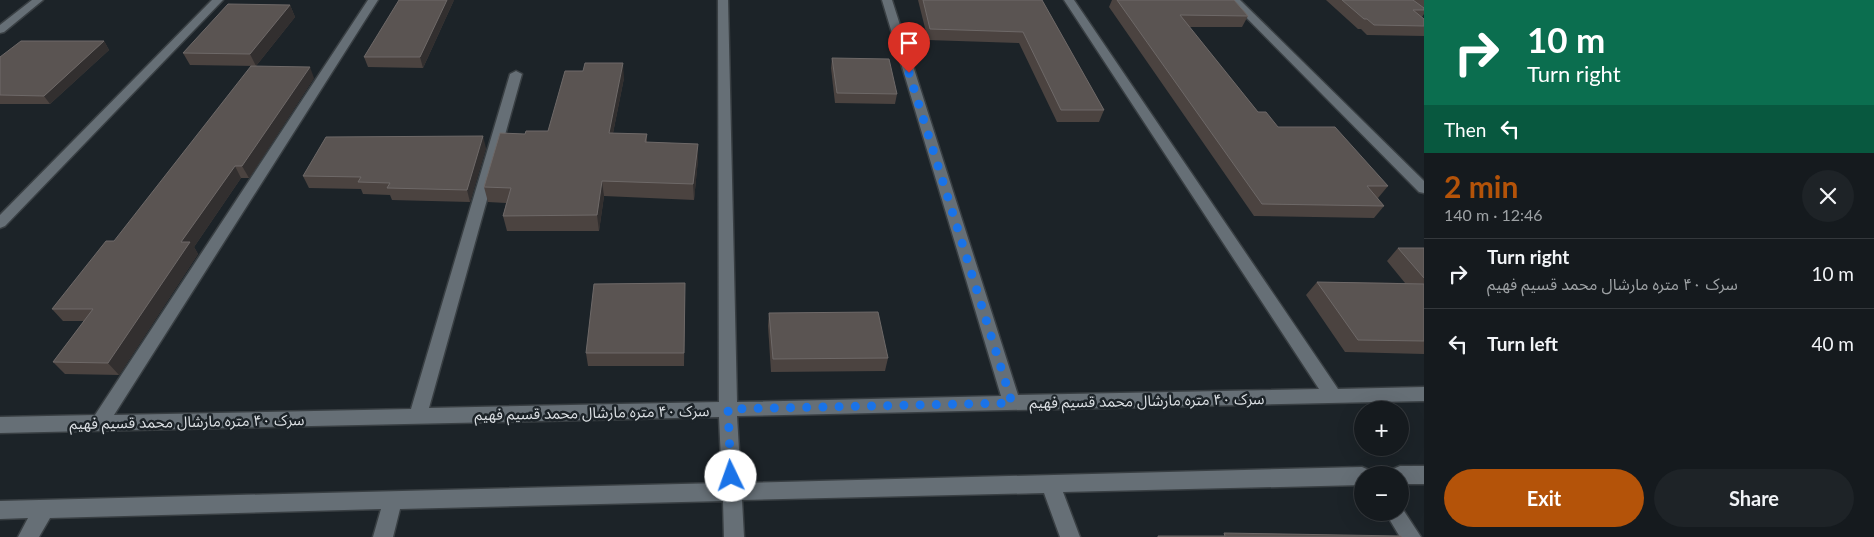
<!DOCTYPE html>
<html lang="en">
<head>
<meta charset="utf-8">
<style>
	:root { --surface:#151a1e; --page:#1e2327; --text:#f1f3f6; --muted:#9da1a4; --line:#34383c; --accent:#b45309 }
	body { margin:0; font-family:Lato,"Noto Sans Arabic",sans-serif; background:var(--page); color:var(--text); height:100vh; display:flex; flex-direction:column; font-size:19px; white-space:nowrap }
	* { box-sizing:border-box; margin:0 }
	p { font-size:16px; color:var(--muted) }
	.icon { flex:none; width:28px; height:28px; fill:none; stroke:currentColor; stroke-width:2; stroke-linecap:round; stroke-linejoin:round }
	.map { position:relative; flex:1; overflow:hidden }
	.panel { display:flex; flex-direction:column; background:var(--surface); width:450px }
	.panel>* { flex:none }
	.guide { background:#0b6e4f; color:#fff; overflow:hidden }
	.fabs { position:absolute; left:1354px; top:401px; display:grid; gap:10px }
	.fabs a { display:grid; place-items:center; width:55px; height:55px; border-radius:50%; background:var(--surface); box-shadow:0 5px 20px #0002,0 0 0 1px var(--line); font-size:25px }
	.pin { position:absolute; display:grid; place-items:center; width:42px; height:42px; color:#fff; margin:-51px -21px; border-radius:50% 50% 50% 0; rotate:-45deg; box-shadow:0 0 5px #0007 }
	.pin .icon { rotate:45deg }
	.me { position:absolute; width:55px; margin:-28px; rotate:357deg; stroke-linejoin:round; filter:drop-shadow(0 0 4px #0008) }
	.turn { display:flex; align-items:center; gap:18px; height:105px; padding:0 20px; font-size:22px }
	.turn .icon { width:65px; height:65px; stroke-width:2.5 }
	.turn b { display:block; font-size:35px; line-height:42px }
	.then { display:flex; align-items:center; height:48px; padding:0 20px; background:#0003; gap:10px; font-size:19px }
	.round { display:grid; place-items:center; flex:none; width:52px; height:52px; border-radius:26px; background:var(--page) }
	.head { display:flex; align-items:center; justify-content:space-between; height:85px; padding:0 20px }
	h1 { font-size:30px; font-weight:700; line-height:38px; color:var(--accent) }
	.action { display:flex; gap:10px; margin-top:auto; padding:10px 20px }
	.action a { flex:1; height:58px; border-radius:30px; background:var(--accent); color:#fff; font-size:20px; font-weight:700; line-height:58px; text-align:center }
	.action a+a { background:var(--page); color:var(--text) }
	ul { padding:0; list-style:none }
	li { display:flex; align-items:center; gap:15px; height:70px; padding:0 20px; border-top:1px solid var(--line) }
	li div { flex:1 }
	li b { display:block; font-size:19px }
	li em { font-style:normal }
	main { display:flex; flex:1; min-height:0 }
	.map>svg:first-child { display:block }
	.lines { fill:none; stroke-linecap:round; stroke-linejoin:round }
	.minor-casing { stroke:#393f43; stroke-width:3 }
	.minor { fill:#666f76; fill-rule:evenodd }
	.wall { fill:#4b4340 }
	.shaded-wall { fill:#322f2f }
	.building { fill:#5a5452; stroke:#6e6968 }
	.route { stroke:#1a73e8; stroke-width:9; stroke-dasharray:0 16.2 }
	.labels { text-anchor:middle; dominant-baseline:central; stroke-width:5; stroke-linejoin:round; paint-order:stroke }
	.street-label { font-size:15px; fill:#dbdfe3; stroke:#1c2328 }
</style>
</head>
<body>
<main>
<div class="map">
<svg width="1424" height="537" viewBox="0 0 1424 537">
	<rect width="100%" height="100%" fill="#1c2328"/>
	<g class="lines">
		<defs>
			<g id="minor">
				<polygon points="32,0 43,0 4,32 0,33 0,25"/>
				<polygon points="212,0 223,0 5,226 0,228 0,215"/>
				<polygon points="368,0 378,0 114,415 411,409 510,74 516,71 522,74 429,408 719,402 718,0 728,0 737,402 1001,396 882,0 892,0 1018,395 1319,389 1064,0 1074,0 1338,389 1424,387 1424,401 737,416 741,483 1362,467 1369,470 1371,475 1362,475 1362,485 1063,492 1080,537 1060,537 1044,493 742,500 744,537 724,537 723,501 400,509 393,537 373,537 381,509 50,518 39,537 18,537 28,518 0,519 0,501 722,483 719,417 0,433 0,417 95,415"/>
				<polygon points="1229,0 1240,0 1424,181 1424,193 1419,192"/>
				<polygon points="1400,466 1424,466 1424,484 1400,484 1400,475 1391,475 1393,469"/>
				<polygon points="1400,505 1421,537 1400,537 1385,512 1400,512"/>
			</g>
		</defs>
		<use href="#minor" class="minor-casing"/>
		<use href="#minor" class="minor"/>
	</g>
	<g class="wall">
		<polygon points="454,0 423,68 368,67 364,57"/>
		<polygon points="918,0 1042,0 1104,110 1099,122 1057,122 1019,43 928,40"/>
		<polygon points="1112,0 1234,0 1248,16 1242,27 1189,27 1258,112 1278,127 1388,186 1378,198 1384,206 1374,218 1254,216 1109,7"/>
		<polygon points="1326,0 1424,0 1424,14 1422,17 1424,19 1424,36 1367,35 1361,29 1358,29"/>
		<polygon points="290,5 295,17 256,66 190,65 183,53"/>
		<polygon points="104,41 109,50 50,104 0,104 0,57"/>
		<polygon points="832,58 897,94 895,104 835,103 831,68"/>
		<polygon points="314,78 249,178 241,178 194,247 198,254 119,375 65,374 53,362 84,321 63,321 52,309 114,241"/>
		<polygon points="624,78 613,133 647,134 647,142 698,159 694,200 604,196 599,231 507,231 503,216 506,203 488,202 484,187 548,131"/>
		<polygon points="486,148 470,202 392,200 390,195 363,194 361,189 309,188 303,176"/>
		<polygon points="1398,248 1424,248 1424,354 1345,352 1306,295 1317,282 1405,283 1387,261"/>
		<polygon points="685,296 684,366 588,366 586,353"/>
		<polygon points="769,313 888,358 885,371 771,372 768,326"/>
	</g>
	<g class="shaded-wall">
		<polygon points="447,0 454,0 423,68 420,57"/>
		<polygon points="290,5 295,17 256,66 250,54"/>
		<polygon points="104,41 109,50 50,104 44,96"/>
		<polygon points="623,63 624,78 610,148 609,133"/>
		<polygon points="310,67 314,78 249,178 242,166"/>
		<polygon points="483,136 486,148 470,202 467,190"/>
		<polygon points="698,144 698,159 694,200 693,184"/>
		<polygon points="235,166 241,178 194,247 198,254 119,375 108,363 181,242"/>
		<polygon points="602,181 604,196 599,231 597,215"/>
	</g>
	<g class="building">
		<polygon points="399,0 447,0 420,57 364,57"/>
		<polygon points="923,0 1042,0 1104,110 1061,110 1023,32 930,29"/>
		<polygon points="1117,0 1234,0 1248,16 1180,15 1258,112 1266,112 1278,127 1335,127 1388,186 1367,186 1384,206 1262,204"/>
		<polygon points="1342,0 1413,0 1424,8 1424,10 1413,10 1424,19 1424,26 1374,25 1367,19 1364,19"/>
		<polygon points="228,4 290,5 250,54 183,53"/>
		<polygon points="21,41 104,41 44,96 0,95 0,57"/>
		<polygon points="832,58 889,59 897,94 837,93"/>
		<polygon points="585,63 623,63 609,133 647,134 645,142 698,144 693,184 602,181 597,215 503,216 511,188 484,187 500,133 525,134 526,131 548,131 565,71 583,71"/>
		<polygon points="251,66 310,67 242,166 235,166 181,242 190,242 108,363 53,362 93,309 52,309 106,241 114,241"/>
		<polygon points="483,136 467,190 387,188 390,183 358,182 361,177 303,176 326,137"/>
		<polygon points="1398,248 1424,248 1424,278"/>
		<polygon points="1317,282 1424,284 1424,341 1358,340"/>
		<polygon points="685,283 684,353 586,353 594,284"/>
		<polygon points="878,312 888,358 773,359 769,313"/>
		<polygon points="1224,533 1401,536 1402,537 1158,537 1158,536 1225,536"/>
	</g>
	<g class="lines">
		<polyline class="route" points="731,476 728,409 1012,403 909,73"/>
	</g>
	<g class="labels">
		<g class="street-label">
			<text transform="translate(1147 400) rotate(-1)">سرک ۴۰ متره مارشال محمد قسیم فهیم</text>
			<text transform="translate(592 412) rotate(-1)">سرک ۴۰ متره مارشال محمد قسیم فهیم</text>
			<text transform="translate(187 421) rotate(-1)">سرک ۴۰ متره مارشال محمد قسیم فهیم</text>
		</g>
	</g>
</svg>
<div class="fabs">
<a>+</a>
<a>−</a>
</div>
<div class="pin" style="left:909px;top:73px;background:#d93025"><svg class="icon" aria-label="arrive" viewBox="0 0 24 24"><path d="M6 21V4h12l-3 4 3 4H6"/></svg></div>
<svg class="me" style="left:731px;top:476px" viewBox="-20 -20 40 40"><circle r="19" fill="#fff"/><path d="M0-13L10 11 0 6-10 11z" fill="#1a73e8"/></svg>
</div>
<section class="panel">
<div class="guide">
<div class="turn"><svg class="icon" aria-label="right" viewBox="0 0 24 24"><path d="M7 20v-9h11M14 6l5 5-5 5"/></svg><div><b>10 m</b>Turn right</div></div>
<div class="then">Then<svg class="icon" aria-label="left" viewBox="0 0 24 24"><path d="M17 20v-9H6M10 6l-5 5 5 5"/></svg></div>
</div>
<div class="head"><div><h1>2 min</h1><p>140 m · 12:46</p></div><a class="round"><svg class="icon" aria-label="close" viewBox="0 0 24 24"><path d="M6 6l12 12M18 6L6 18"/></svg></a></div>
<ul>
<li><svg class="icon" aria-label="right" viewBox="0 0 24 24"><path d="M7 20v-9h11M14 6l5 5-5 5"/></svg><div><b>Turn right</b><p>سرک ۴۰ متره مارشال محمد قسیم فهیم</p></div><em>10 m</em></li>
<li><svg class="icon" aria-label="left" viewBox="0 0 24 24"><path d="M17 20v-9H6M10 6l-5 5 5 5"/></svg><div><b>Turn left</b></div><em>40 m</em></li>
</ul>
<div class="action"><a>Exit</a><a>Share</a></div>
</section>
</main>
</body>
</html>
